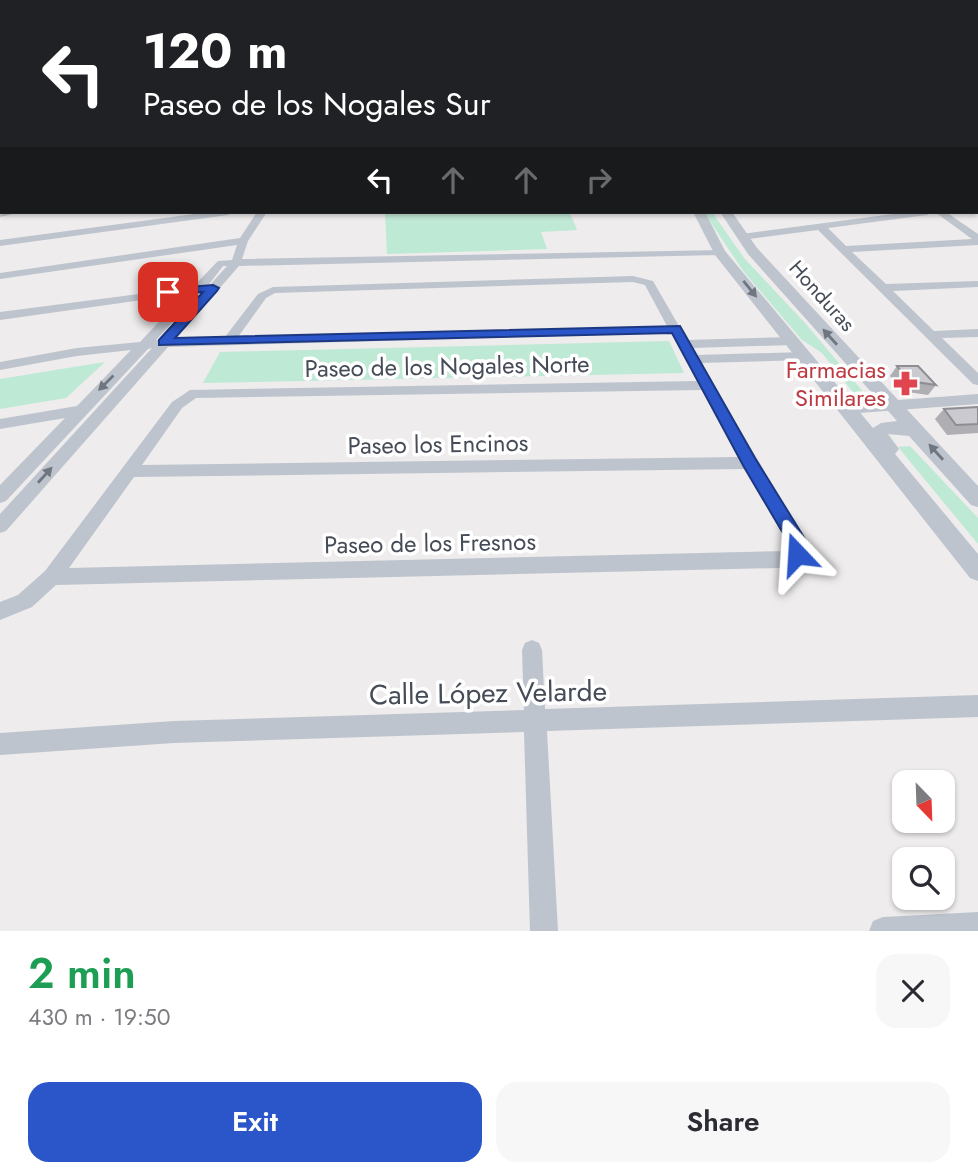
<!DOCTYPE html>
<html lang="en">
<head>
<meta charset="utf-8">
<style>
	:root { --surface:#fff; --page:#f7f7f7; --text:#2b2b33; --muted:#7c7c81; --accent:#2b56c9 }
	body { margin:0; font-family:Jost,sans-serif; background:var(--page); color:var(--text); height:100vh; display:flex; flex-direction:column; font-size:26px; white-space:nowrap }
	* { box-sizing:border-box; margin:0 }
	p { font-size:23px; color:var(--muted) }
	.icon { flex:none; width:38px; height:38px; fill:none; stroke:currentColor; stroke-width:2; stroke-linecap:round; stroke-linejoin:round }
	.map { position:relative; height:931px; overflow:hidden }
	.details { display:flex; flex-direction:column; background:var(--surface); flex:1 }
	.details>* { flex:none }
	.banner { position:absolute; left:0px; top:0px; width:978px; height:214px; box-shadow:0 2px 5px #0004; background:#202124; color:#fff; overflow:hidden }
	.needle { width:46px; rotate:157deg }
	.controls { position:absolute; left:892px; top:770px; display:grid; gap:14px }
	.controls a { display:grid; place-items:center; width:63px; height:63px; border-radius:14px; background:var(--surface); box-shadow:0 2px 5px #0004; font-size:35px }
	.pin { position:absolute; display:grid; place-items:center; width:60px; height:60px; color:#fff; margin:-30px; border-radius:14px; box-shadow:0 4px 10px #0006 }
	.me { position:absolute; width:77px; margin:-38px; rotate:340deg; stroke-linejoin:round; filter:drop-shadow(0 0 5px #0008) }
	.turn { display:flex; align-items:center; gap:24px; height:147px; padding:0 28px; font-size:32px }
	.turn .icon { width:91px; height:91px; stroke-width:2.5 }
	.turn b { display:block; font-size:49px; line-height:60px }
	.lanes { display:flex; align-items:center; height:66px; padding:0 28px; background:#0003; justify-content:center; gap:35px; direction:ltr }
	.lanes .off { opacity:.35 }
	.round { display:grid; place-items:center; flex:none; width:74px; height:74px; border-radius:21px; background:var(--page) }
	.headline { display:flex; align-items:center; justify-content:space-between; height:119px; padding:0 28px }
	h1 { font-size:42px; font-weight:600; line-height:52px; color:#1e9e55 }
	.primary-button { display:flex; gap:14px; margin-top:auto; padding:14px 28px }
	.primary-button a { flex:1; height:80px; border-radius:21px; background:var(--accent); color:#fff; font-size:28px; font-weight:600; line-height:80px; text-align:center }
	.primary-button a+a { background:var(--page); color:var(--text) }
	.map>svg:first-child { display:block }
	.green { fill:#bee9d5 }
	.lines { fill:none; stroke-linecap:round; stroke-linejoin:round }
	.minor { fill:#bec4cd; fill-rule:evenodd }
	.tertiary { fill:#bec4cd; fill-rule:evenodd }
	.wall { fill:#aeaeb3 }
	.building { fill:#cacad0; stroke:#8d8d92; stroke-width:2 }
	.oneway { fill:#707680 }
	.route { fill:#2b56c9; stroke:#1c3883; stroke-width:2 }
	.labels { text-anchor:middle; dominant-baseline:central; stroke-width:7; stroke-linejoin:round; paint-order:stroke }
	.far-street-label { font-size:21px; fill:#464c57; stroke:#fff }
	.street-label { font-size:24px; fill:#464c57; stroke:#fff }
	.health-label { font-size:24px; fill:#be3a42; stroke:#fff; text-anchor:end }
	.near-street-label { font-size:28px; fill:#464c57; stroke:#fff }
</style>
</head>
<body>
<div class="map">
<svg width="978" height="931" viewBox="0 0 978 931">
	<rect width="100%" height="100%" fill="#eeecec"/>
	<g class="green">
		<polygon points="385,212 590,212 570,213 577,230 541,232 547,249 387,254"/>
		<polygon points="704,212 712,212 744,258 805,323 870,400 860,401 822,353 802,340 744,272"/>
		<polygon points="669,341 684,373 203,383 220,352"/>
		<polygon points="105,362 66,398 0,409 0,379"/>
		<polygon points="910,446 978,518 978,544 898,447"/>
	</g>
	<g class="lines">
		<g class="minor">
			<rect x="976" y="104" width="2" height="4"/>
			<rect x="976" y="127" width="2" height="4"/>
			<polygon points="0,133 2,133 0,138"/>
			<rect x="0" y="164" width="2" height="4"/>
			<polygon points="2,185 2,191 0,192 0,186"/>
			<polygon points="976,190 978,191 978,197 976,196"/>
			<polygon points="0,211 2,212 21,212 0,217"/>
			<polygon points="209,212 233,212 228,215 0,246 0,240"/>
			<path d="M257,212H267L248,241L242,259L723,250V254L719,255L239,266L175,339L225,337L258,294L273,287L633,276L653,281L687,340L791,337L797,341L791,345L692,348L696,355L804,352L810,356L804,360L700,363L805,539L808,544L803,559L790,567L778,568L56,585L32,607L0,620V602L18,595L45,571L172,402L190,390L697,381L671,333L168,347L6,531L0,533V514L152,348L148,349L6,501L0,503V485L65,418L0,429V419L77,406L131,350L77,356L0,370V362L77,348L140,342L185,294L0,320V312L193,287L218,261L232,260L237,245L0,279V273L240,238ZM223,266H227L160,340H156L200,292L204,291ZM633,282L645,285L667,326L238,337L266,298L275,293ZM702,390L739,457L142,465L182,408L196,398ZM746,469L790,545L786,551L69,568L134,477Z"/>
			<polygon points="908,212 932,212 927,215 828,228 846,246 972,239 935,212 946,212 978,234 978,245 852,252 886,284 978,281 978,287 893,291 934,331 978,329 978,337 942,338 978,373 978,385 973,384 818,230 742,240 737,237 742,234"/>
			<polygon points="978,394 978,404 846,414 839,409 846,404"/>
			<polygon points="532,640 539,643 542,650 545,709 978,695 978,717 547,731 558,931 530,931 524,732 174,743 0,755 0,733 174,721 524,710 522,650 525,643"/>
			<polygon points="978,912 978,931 869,931 873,921 883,917"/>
		</g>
		<g class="tertiary">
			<polygon points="0,113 2,113 0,119"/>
			<polygon points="693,212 705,212 725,251 873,428 881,423 897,421 748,254 720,212 732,212 757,248 978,486 978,507 971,505 909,436 888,434 899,449 895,454 978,554 978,581 970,578 715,255"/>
		</g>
	</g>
	<g class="wall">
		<polygon points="897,366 936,385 928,395 901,391 890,376"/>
		<polygon points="978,407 978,433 947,435 935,419 944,409"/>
	</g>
	<g class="building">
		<polygon points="897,366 918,366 936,385 909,381"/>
		<polygon points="978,407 978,424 956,425 944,409"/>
	</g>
	<defs><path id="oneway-solid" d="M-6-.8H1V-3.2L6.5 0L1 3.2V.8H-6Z" transform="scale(1.75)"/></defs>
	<g class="oneway">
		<use href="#oneway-solid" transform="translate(750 289) rotate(51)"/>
		<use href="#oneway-solid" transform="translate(830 337) rotate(-132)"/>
		<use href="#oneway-solid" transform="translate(106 383) rotate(135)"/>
		<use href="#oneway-solid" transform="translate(936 452) rotate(-132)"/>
		<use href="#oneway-solid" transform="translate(45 475) rotate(-48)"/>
	</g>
	<linearGradient id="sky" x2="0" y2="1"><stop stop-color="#84bae5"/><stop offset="0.43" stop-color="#f7f6f6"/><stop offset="1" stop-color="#f7f6f6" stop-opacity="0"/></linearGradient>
	<rect width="978" height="227" fill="url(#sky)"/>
	<path class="route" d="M213,285L219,288L217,291L175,338L680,326L755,458L805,539C809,546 807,552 804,560L797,562L791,560L788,554L790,545L744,467L672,333L159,345V340L203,292L168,295L164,294V289Z"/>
	<defs>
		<symbol id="pharmacy-bare" viewBox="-9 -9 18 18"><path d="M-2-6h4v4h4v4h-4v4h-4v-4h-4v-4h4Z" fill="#e0444e" stroke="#fff" stroke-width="2.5" paint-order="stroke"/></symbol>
	</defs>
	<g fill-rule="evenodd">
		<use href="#pharmacy-bare" x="888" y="366" width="35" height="35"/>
	</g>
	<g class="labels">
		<g class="far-street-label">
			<text transform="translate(822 296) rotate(48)">Honduras</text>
		</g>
		<g class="street-label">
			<text transform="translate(447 366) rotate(-1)">Paseo de los Nogales Norte</text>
			<text transform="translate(438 444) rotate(-1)">Paseo los Encinos</text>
			<text transform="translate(430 543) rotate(-1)">Paseo de los Fresnos</text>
		</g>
		<g class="health-label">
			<text x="886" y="369">Farmacias<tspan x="886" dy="28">Similares</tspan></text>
		</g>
		<g class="near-street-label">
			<text transform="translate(488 693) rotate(-1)">Calle López Velarde</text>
		</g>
	</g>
</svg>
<div class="controls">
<a><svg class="needle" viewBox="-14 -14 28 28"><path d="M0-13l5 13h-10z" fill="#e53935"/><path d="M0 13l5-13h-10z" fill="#7c7c81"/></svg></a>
<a><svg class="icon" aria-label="search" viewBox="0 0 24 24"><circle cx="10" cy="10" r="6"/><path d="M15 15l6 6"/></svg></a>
</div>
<div class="pin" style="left:168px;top:292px;background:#d93025"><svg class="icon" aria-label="arrive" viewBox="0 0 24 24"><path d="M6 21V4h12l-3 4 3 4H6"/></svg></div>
<svg class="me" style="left:797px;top:554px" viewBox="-20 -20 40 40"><path d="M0-17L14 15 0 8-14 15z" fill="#2b56c9" stroke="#fff" stroke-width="4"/></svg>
<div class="banner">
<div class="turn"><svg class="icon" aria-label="left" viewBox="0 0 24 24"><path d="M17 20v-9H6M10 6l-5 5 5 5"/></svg><div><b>120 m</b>Paseo de los Nogales Sur</div></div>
<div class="lanes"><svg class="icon" aria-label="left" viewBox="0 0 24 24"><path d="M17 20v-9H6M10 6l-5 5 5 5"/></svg><svg class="icon off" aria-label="ahead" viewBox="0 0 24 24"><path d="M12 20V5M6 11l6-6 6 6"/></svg><svg class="icon off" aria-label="ahead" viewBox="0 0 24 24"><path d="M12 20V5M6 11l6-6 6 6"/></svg><svg class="icon off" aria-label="right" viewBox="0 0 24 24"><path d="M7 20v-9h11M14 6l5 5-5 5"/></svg></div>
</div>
</div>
<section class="details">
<div class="headline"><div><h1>2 min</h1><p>430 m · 19:50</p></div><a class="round"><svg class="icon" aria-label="close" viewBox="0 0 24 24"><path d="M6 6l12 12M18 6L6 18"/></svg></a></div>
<div class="primary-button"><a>Exit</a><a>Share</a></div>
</section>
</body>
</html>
